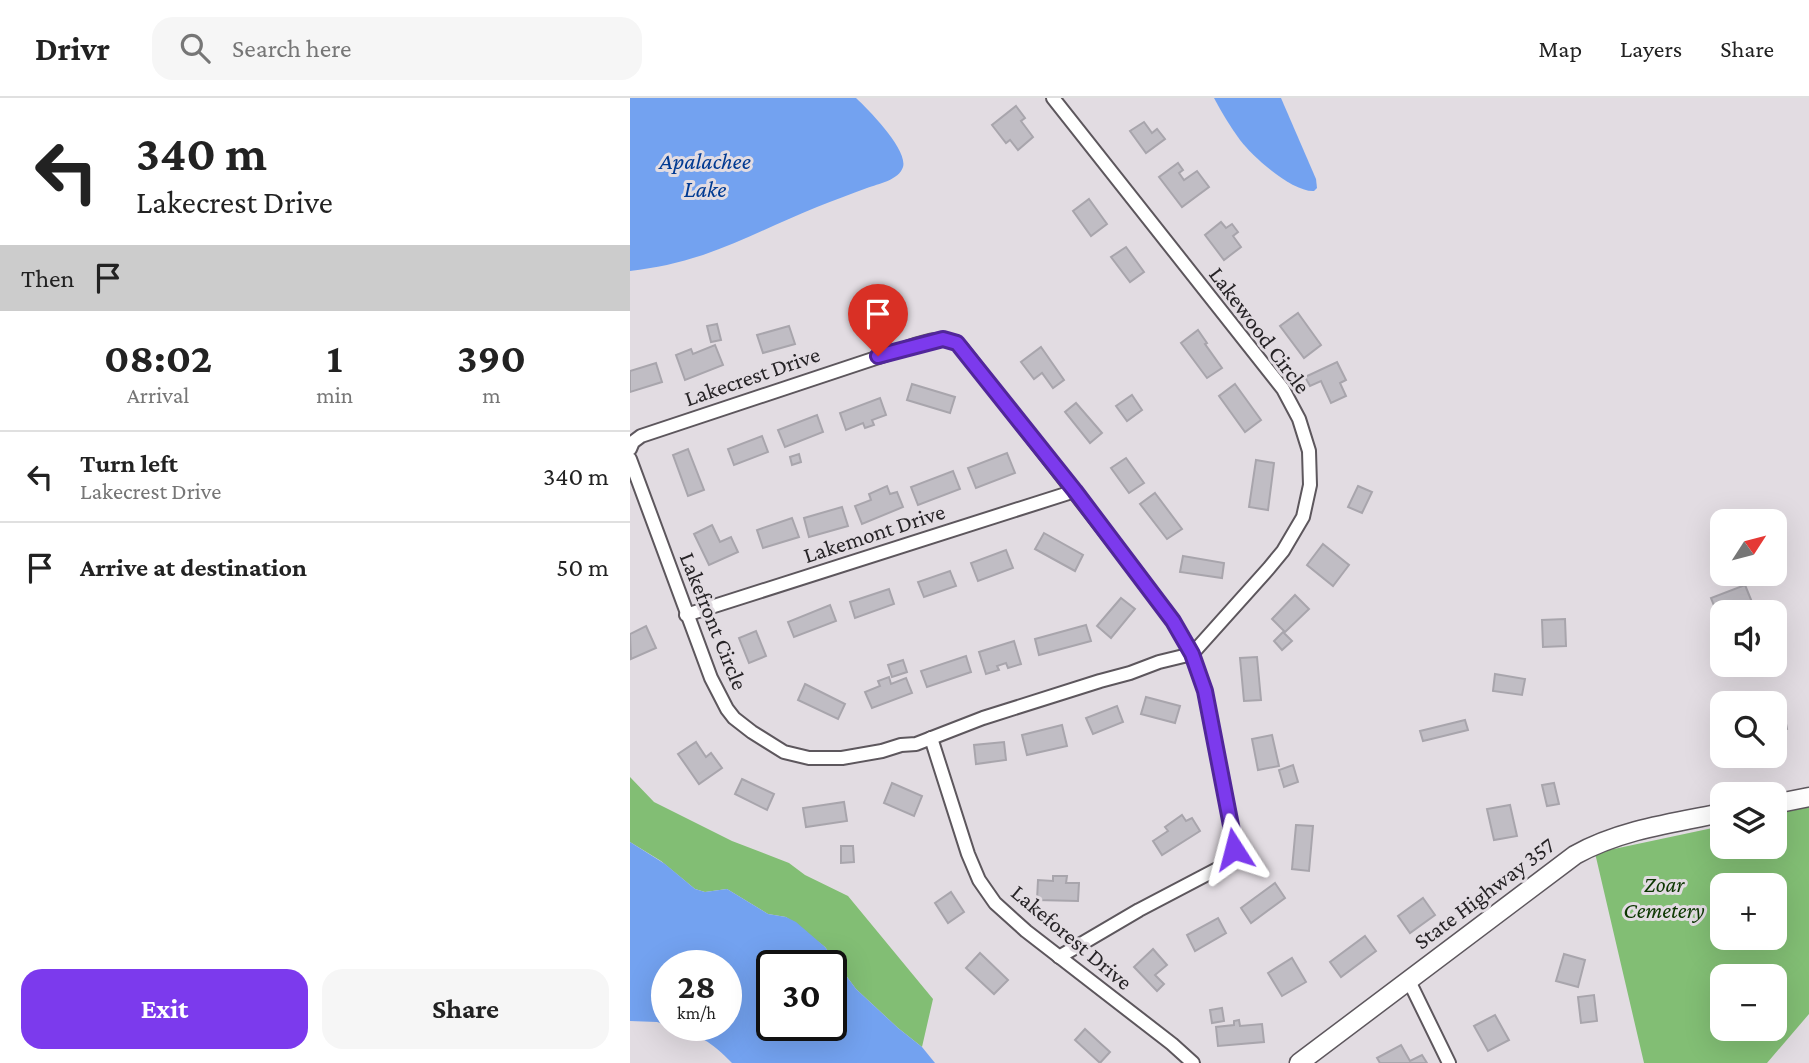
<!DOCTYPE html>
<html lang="en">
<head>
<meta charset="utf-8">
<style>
	:root { --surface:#fff; --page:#f6f6f6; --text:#222; --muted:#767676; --line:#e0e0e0; --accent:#7c3aed }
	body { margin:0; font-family:"Crimson Pro",serif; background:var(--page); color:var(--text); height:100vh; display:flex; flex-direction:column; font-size:26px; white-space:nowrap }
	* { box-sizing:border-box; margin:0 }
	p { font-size:23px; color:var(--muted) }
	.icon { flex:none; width:38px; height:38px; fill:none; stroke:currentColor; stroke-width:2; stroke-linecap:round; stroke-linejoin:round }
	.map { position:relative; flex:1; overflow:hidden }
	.details { display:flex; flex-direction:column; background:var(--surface); width:630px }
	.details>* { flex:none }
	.banner { background:#fff; color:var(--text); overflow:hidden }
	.needle { width:46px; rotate:54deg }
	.buttons { position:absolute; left:1080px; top:411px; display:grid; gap:14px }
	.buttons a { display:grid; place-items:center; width:77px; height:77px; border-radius:14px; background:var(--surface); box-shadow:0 7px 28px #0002; font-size:35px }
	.speed { position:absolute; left:21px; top:852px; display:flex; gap:14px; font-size:35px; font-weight:700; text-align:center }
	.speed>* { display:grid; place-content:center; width:91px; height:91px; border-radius:50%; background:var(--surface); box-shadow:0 7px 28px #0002; line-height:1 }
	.speed small { font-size:18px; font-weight:400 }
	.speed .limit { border:4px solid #111; border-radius:10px; background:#fff; color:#111 }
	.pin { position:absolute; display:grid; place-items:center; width:60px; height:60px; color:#fff; margin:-72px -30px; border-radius:50% 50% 50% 0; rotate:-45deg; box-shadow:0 0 7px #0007 }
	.pin .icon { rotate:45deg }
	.me { position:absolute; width:77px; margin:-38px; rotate:351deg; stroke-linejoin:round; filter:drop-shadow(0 0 5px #0008) }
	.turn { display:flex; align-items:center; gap:24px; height:147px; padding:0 21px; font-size:32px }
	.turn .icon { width:91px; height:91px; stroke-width:2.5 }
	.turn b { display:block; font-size:49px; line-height:60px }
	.then { display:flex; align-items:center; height:66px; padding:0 21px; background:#0003; gap:14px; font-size:26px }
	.eta { display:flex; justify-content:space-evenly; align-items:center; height:119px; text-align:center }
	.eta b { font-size:42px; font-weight:700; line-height:49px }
	.action { display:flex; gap:14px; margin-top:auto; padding:14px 21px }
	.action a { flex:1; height:80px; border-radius:21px; background:var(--accent); color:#fff; font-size:28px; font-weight:700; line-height:80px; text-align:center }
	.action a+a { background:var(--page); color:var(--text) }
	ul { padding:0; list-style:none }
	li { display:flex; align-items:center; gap:21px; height:91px; padding:0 21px; border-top:2px solid var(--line) }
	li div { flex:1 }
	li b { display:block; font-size:26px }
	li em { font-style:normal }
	header { display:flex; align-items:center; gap:42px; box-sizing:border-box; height:98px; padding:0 35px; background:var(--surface); border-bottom:2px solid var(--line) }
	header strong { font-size:33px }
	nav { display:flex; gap:38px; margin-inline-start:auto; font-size:24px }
	.search { width:490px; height:63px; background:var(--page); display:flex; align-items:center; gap:18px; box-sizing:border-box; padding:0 24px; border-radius:21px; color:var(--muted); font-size:26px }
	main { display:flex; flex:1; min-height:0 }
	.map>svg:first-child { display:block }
	.green { fill:#82be74; fill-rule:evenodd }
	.water { fill:#73a2f0; fill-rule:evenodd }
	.building { fill:#c0bdc4; stroke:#a8a5ac; stroke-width:2 }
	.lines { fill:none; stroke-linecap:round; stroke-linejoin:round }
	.minor-casing { stroke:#5d575d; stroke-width:16 }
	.secondary-casing { stroke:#5d575d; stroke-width:21 }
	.minor { stroke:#fff; stroke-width:12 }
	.secondary { stroke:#fff; stroke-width:18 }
	.route-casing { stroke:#51269a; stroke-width:18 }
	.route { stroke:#7c3aed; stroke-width:12 }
	.labels { text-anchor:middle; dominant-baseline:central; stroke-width:6; stroke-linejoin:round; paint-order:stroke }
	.street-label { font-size:23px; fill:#272427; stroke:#e2dce2 }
	.park-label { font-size:23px; font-style:italic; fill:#0c3701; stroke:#e2dce2 }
	.water-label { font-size:24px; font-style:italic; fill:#003a92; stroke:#e2dce2 }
</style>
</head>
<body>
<header>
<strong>Drivr</strong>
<div class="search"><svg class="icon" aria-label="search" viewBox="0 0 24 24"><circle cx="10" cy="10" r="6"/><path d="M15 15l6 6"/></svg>Search here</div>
<nav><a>Map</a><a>Layers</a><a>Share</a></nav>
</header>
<main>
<section class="details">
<div class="banner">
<div class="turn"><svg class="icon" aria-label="left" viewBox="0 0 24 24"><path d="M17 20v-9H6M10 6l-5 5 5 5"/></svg><div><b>340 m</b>Lakecrest Drive</div></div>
<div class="then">Then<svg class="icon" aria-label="arrive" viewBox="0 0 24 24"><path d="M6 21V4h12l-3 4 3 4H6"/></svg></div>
</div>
<div class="eta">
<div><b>08:02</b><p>Arrival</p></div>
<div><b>1</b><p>min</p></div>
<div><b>390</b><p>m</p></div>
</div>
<ul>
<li><svg class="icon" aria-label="left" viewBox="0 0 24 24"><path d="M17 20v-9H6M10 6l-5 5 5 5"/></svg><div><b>Turn left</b><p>Lakecrest Drive</p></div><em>340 m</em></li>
<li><svg class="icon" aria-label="arrive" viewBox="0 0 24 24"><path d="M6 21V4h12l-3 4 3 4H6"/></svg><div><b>Arrive at destination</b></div><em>50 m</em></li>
</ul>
<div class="action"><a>Exit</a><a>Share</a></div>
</section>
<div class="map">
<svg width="1179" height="965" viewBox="0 0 1179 965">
	<rect width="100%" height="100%" fill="#e2dce2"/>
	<g class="green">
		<polygon points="0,679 24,704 102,743 159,765 175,777 218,798 303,901 292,949 268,930 226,891 195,849 156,819 138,816 97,791 75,794 65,791 31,763 0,744"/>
		<path d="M1179,709V916L1137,965H1014L965,755L1092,728V749H1144L1145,716ZM1092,788H1144V840H1092ZM1092,878H1144V931H1092Z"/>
	</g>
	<g class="water">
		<path d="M0,0H226C239,12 278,52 273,69C269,82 248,86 237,90C221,96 204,102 187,109C149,124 112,144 73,157C48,165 26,170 0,173Z"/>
		<path d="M584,0H651L686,81L687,90L684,93C662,94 623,59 610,42C600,28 592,15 584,0Z"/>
		<path d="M0,744L35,766L65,791L75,794L97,791L138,816L156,819L166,824L195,849L226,891L268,930L292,949L305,965H102C82,944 68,936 40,928H96V868H37V927L27,924L0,923ZM142,868H201V928H142Z"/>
	</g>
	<g class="building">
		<polygon points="386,8 395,20 391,23 403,39 388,52 380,42 376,45 362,27"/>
		<polygon points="514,24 522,35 527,31 535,41 516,55 500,33"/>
		<polygon points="548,65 553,72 549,75 554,82 567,73 579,89 552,109 529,79"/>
		<polygon points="459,101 477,126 461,138 443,113"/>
		<polygon points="591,124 596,130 602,126 608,134 603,138 611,149 594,162 575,137"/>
		<polygon points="496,149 514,174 500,184 481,159"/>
		<polygon points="668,215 691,247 674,260 650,228"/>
		<polygon points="87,226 91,242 81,244 77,228"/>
		<polygon points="159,228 165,246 133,255 127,237"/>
		<polygon points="568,232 577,245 575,246 592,270 577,280 551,245"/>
		<polygon points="85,247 93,267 55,282 46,257 61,251 63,256"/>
		<polygon points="411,249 434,282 423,290 412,275 404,281 391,264"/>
		<polygon points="707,264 716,282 710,285 716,298 701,305 691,283 680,288 675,279"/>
		<polygon points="26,265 32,284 0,294 0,273"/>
		<polygon points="282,286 325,299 320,315 277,302"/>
		<polygon points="605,286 631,322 615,334 589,298"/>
		<polygon points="502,297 512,312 497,323 486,308"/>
		<polygon points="250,300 256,317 242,322 244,327 235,330 233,325 216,332 210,315"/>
		<polygon points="446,305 472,335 460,345 435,314"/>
		<polygon points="187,317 193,334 155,349 148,332"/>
		<polygon points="132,338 138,354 104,367 98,351"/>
		<polygon points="58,351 74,392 58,398 43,357"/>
		<polygon points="377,355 385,375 346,390 338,370"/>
		<polygon points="169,356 171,364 162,367 160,359"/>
		<polygon points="496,360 514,385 499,395 481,370"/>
		<polygon points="626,362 644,365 638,412 619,409"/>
		<polygon points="323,373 330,391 288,407 281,389"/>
		<polygon points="257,388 260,396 267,394 273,409 232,426 225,408 241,402 239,396"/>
		<polygon points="728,388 742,394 732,415 718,409"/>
		<polygon points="525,395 552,431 537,441 510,406"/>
		<polygon points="212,409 218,428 179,439 174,420"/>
		<polygon points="162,420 169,439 133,450 127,432"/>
		<polygon points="82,427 90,444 101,439 108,454 79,467 64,436"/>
		<polygon points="414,435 453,457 445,473 405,451"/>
		<polygon points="693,446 719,467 703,488 677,467"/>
		<polygon points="376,452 383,470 348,483 341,465"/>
		<polygon points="553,458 594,465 592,480 550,474"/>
		<polygon points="320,473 326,488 294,499 288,484"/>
		<polygon points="1115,487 1126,514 1092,514 1092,528 1081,500"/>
		<polygon points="259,491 264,506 225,520 220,504"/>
		<polygon points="665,497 679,511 654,535 662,543 652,552 644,543 654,533 642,521"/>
		<polygon points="491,500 505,511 481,540 467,528"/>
		<polygon points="200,507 206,523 164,539 158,524"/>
		<polygon points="935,521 936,548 913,549 912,522"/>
		<polygon points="456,527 461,543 409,557 405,541"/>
		<polygon points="16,528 26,550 1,561 0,536"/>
		<polygon points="126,533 136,558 119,565 109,540"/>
		<polygon points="384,543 391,566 378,570 376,565 367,568 369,572 356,576 349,554"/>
		<polygon points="336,558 341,574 297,589 291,573"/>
		<polygon points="627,559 631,602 614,603 610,560"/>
		<polygon points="273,562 277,574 262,579 258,567"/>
		<polygon points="865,576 895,581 892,597 863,593"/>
		<polygon points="259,579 261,586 276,580 282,595 242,610 235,594 250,588 248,583"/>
		<polygon points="175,586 215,606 208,621 168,602"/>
		<polygon points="516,599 550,608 545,625 511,616"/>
		<polygon points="487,608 493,624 463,636 456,620"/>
		<polygon points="1154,615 1157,631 1145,633 1148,654 1144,655 1144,616"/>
		<polygon points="835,622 838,632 793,643 790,633"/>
		<polygon points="432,627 437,648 397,657 392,637"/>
		<polygon points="642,637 649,668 628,672 622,641"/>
		<polygon points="66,644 76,659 81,655 92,670 69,686 48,656"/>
		<polygon points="374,644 376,662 346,666 344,647"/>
		<polygon points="663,667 668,684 654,689 649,672"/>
		<polygon points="112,681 144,696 137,712 105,696"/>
		<polygon points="262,685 292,698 284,718 254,705"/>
		<polygon points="924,685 929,706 917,708 912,687"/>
		<polygon points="214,704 217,723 176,729 173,710"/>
		<polygon points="880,707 887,738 864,742 857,711"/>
		<polygon points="552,717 556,723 562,720 570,733 532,757 523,743 538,733 535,729"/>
		<polygon points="666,727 683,728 679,773 662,771"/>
		<polygon points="211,748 223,748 224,764 211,765"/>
		<polygon points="423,778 437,778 436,785 449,785 448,803 407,802 408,782 423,783"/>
		<polygon points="645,785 655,800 621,825 611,810"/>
		<polygon points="321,794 334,814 318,825 305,805"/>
		<polygon points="793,800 805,817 780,835 768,818"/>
		<polygon points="588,820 596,835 565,853 557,837"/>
		<polygon points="735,838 746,853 711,879 700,864"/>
		<polygon points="523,851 537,867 525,877 534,886 527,893 504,869"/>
		<polygon points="350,855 378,882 364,896 336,870"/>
		<polygon points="934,856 955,862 948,889 926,883"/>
		<polygon points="662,860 676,884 652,898 638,875"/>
		<polygon points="964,897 967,923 951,925 948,899"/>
		<polygon points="592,910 594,923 582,925 580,912"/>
		<polygon points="865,917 879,942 858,953 844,928"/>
		<polygon points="609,922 610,928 632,926 634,944 588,948 586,929 604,927 604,923"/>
		<polygon points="455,931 480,954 470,965 445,942"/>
		<polygon points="771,947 780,963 792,957 797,965 750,965 747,960"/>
	</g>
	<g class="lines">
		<defs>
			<g id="minor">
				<path d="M0,351L3,344L11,338L270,252C289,246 314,234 331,249L511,480L543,523L562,556L575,593L604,743L601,759L591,769L509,812L429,859"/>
				<polyline points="0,361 81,580 97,611 104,620 122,634 154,654 179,660 212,660 252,653 271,647 286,646 353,620 470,583 500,575 529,564 562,556 639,470 653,453 673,419 680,387 679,353 669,321 653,291 423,0"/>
				<polyline points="56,517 445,393"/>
				<polyline points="301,640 338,756 349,782 365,805 396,833 542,946 563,965"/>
				<polyline points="779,883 819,965"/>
			</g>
			<g id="secondary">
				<polyline points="1144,706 1179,699"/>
				<path d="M669,965L945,757C990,732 1042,725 1092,715"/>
			</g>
		</defs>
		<use href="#minor" class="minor-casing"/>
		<use href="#secondary" class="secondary-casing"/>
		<use href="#minor" class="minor"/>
		<use href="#secondary" class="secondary"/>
	</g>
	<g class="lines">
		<defs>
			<polyline id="route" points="248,258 313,241 327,245 445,393 543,523 562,556 575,593 604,743 604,751"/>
		</defs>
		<use href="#route" class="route-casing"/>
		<use href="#route" class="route"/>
	</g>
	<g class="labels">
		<g class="street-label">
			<text transform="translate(630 232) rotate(53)">Lakewood Circle</text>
			<text transform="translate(122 278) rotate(-19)">Lakecrest Drive</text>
			<text transform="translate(244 435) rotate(-18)">Lakemont Drive</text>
			<text transform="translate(84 523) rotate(68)">Lakefront Circle</text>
			<text transform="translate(854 795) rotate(-37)">State Highway 357</text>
			<text transform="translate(442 839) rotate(40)">Lakeforest Drive</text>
		</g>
		<g class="park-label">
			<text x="1034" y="786">Zoar<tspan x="1034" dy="26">Cemetery</tspan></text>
		</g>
		<g class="water-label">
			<text x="75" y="62">Apalachee<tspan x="75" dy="28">Lake</tspan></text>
		</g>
	</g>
</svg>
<div class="buttons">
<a><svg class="needle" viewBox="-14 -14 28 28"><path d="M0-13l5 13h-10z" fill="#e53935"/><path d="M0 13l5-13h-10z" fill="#767676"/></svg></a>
<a><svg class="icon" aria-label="sound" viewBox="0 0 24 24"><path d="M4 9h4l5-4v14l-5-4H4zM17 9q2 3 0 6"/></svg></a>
<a><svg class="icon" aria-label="search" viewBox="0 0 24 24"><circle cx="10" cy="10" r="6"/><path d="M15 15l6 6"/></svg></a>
<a><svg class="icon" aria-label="layers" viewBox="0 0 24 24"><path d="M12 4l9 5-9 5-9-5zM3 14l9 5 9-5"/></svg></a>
<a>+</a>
<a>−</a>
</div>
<div class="speed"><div>28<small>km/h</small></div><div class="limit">30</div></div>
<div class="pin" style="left:248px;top:258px;background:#d93025"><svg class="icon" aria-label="arrive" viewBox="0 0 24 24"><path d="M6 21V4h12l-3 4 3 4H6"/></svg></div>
<svg class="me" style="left:604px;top:751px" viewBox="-20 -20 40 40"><path d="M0-17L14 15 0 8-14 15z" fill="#7c3aed" stroke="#fff" stroke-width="4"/></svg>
</div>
</main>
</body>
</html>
